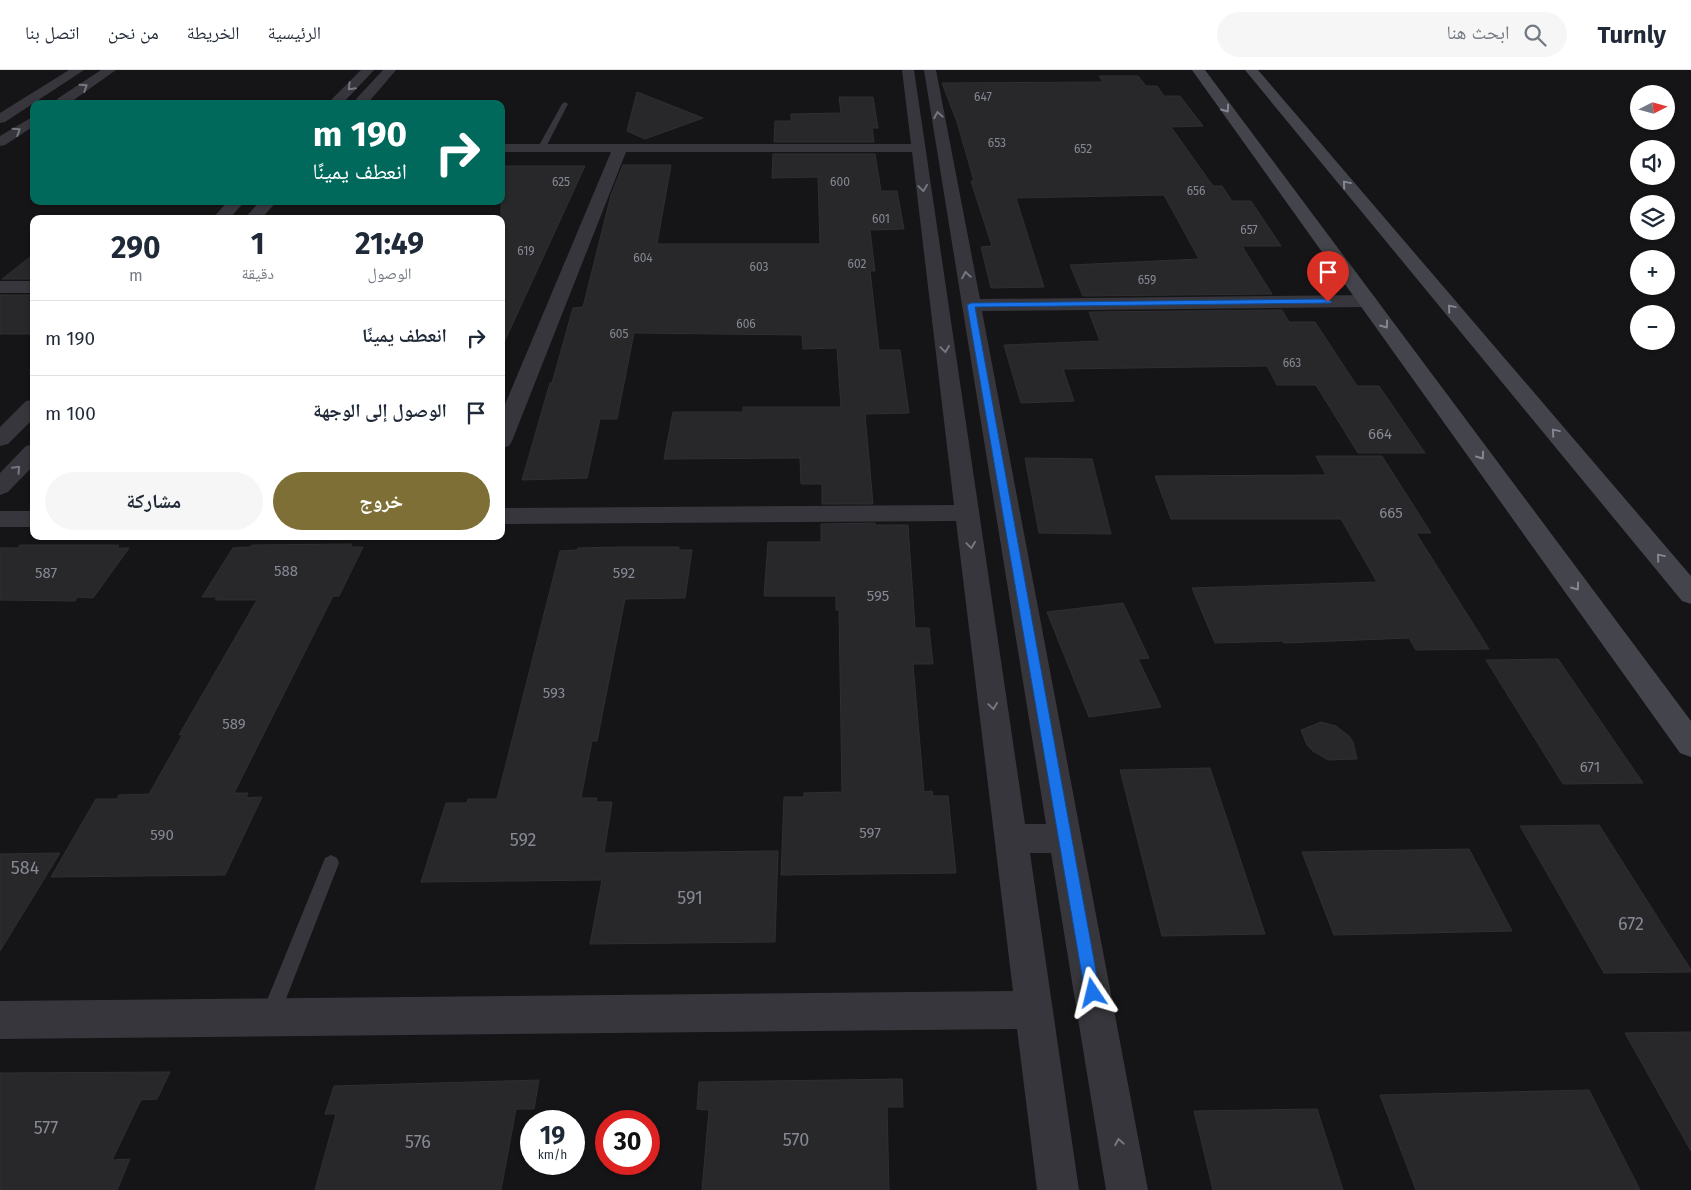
<!DOCTYPE html>
<html lang="ar">
<head>
<meta charset="utf-8">
<style>
	:root { --surface:#fff; --page:#f6f6f7; --text:#1f2937; --muted:#747a83; --line:#e0e1e3; --accent:#7d6f35 }
	body { margin:0; font-family:"Fira Sans","Noto Naskh Arabic",sans-serif; background:var(--page); color:var(--text); direction:rtl; height:100vh; display:flex; flex-direction:column; font-size:19px; white-space:nowrap }
	* { box-sizing:border-box; margin:0 }
	p { font-size:16px; color:var(--muted) }
	.icon { flex:none; width:28px; height:28px; fill:none; stroke:currentColor; stroke-width:2; stroke-linecap:round; stroke-linejoin:round }
	.map { position:relative; flex:1; overflow:hidden; direction:ltr }
	.details { position:absolute; left:30px; top:145px; width:475px; height:325px; display:flex; flex-direction:column; background:var(--surface); border-radius:10px; box-shadow:0 1px 4px #0004; direction:rtl }
	.details>* { flex:none }
	.banner { position:absolute; left:30px; top:30px; width:475px; height:105px; border-radius:10px; box-shadow:0 1px 4px #0004; direction:rtl; background:#00695c; color:#fff; overflow:hidden }
	.needle { width:32px; rotate:84deg }
	.controls { position:absolute; left:1630px; top:15px; display:grid; gap:10px }
	.controls a { display:grid; place-items:center; width:45px; height:45px; border-radius:50%; background:var(--surface); box-shadow:0 1px 4px #0004; font-size:25px }
	.speed { position:absolute; left:520px; top:1040px; display:flex; gap:10px; font-size:25px; font-weight:700; text-align:center }
	.speed>* { display:grid; place-content:center; width:65px; height:65px; border-radius:50%; background:var(--surface); box-shadow:0 1px 4px #0004; line-height:1 }
	.speed small { font-size:12px; font-weight:400 }
	.speed .limit { border:8px solid #d22; background:#fff; color:#111 }
	.pin { position:absolute; display:grid; place-items:center; width:42px; height:42px; color:#fff; margin:-51px -21px; border-radius:50% 50% 50% 0; rotate:-45deg; box-shadow:0 0 5px #0007 }
	.pin .icon { rotate:45deg }
	.me { position:absolute; width:55px; margin:-28px; rotate:350deg; stroke-linejoin:round; filter:drop-shadow(0 0 4px #0008) }
	.turn { display:flex; align-items:center; gap:18px; height:105px; padding:0 15px; font-size:22px }
	.turn .icon { width:65px; height:65px; stroke-width:2.5 }
	.turn b { display:block; font-size:35px; line-height:42px }
	.eta { display:flex; justify-content:space-evenly; align-items:center; height:85px; text-align:center }
	.eta b { font-size:30px; font-weight:700; line-height:35px }
	.action { display:flex; gap:10px; margin-top:auto; padding:10px 15px }
	.action a { flex:1; height:58px; border-radius:30px; background:var(--accent); color:#fff; font-size:20px; font-weight:700; line-height:58px; text-align:center }
	.action a+a { background:var(--page); color:var(--text) }
	ul { padding:0; list-style:none }
	li { display:flex; align-items:center; gap:15px; height:75px; padding:0 15px; border-top:1px solid var(--line) }
	li div { flex:1 }
	li b { display:block; font-size:19px }
	li em { font-style:normal }
	header { display:flex; align-items:center; gap:30px; box-sizing:border-box; height:70px; padding:0 25px; background:var(--surface); border-bottom:1px solid var(--line) }
	header strong { font-size:24px }
	nav { display:flex; gap:28px; margin-inline-start:auto; font-size:18px }
	.search { width:350px; height:45px; background:var(--page); display:flex; align-items:center; gap:12px; box-sizing:border-box; padding:0 18px; border-radius:28px; color:var(--muted); font-size:19px }
	.map>svg:first-child { display:block }
	.building { fill:#28282b; stroke:#2f2f33 }
	.lines { fill:none; stroke-linecap:round; stroke-linejoin:round }
	.lane { fill:#36363c; fill-rule:evenodd }
	.street { fill:#36363c; fill-rule:evenodd }
	.secondary { fill:#44454c; fill-rule:evenodd }
	.oneway { stroke:#747680 }
	.oneway2 { stroke:#848792 }
	.route { fill:#1a73e8; stroke:#114b97 }
	.labels { text-anchor:middle; dominant-baseline:central; stroke-width:5; stroke-linejoin:round; paint-order:stroke }
	.far-number-label { font-size:12px; fill:#868993 }
	.number-label { font-size:15px; fill:#868993 }
	.near-number-label { font-size:18px; fill:#868993 }
</style>
</head>
<body>
<header>
<strong>Turnly</strong>
<div class="search"><svg class="icon" aria-label="search" viewBox="0 0 24 24"><circle cx="10" cy="10" r="6"/><path d="M15 15l6 6"/></svg>ابحث هنا</div>
<nav><a>الرئيسية</a><a>الخريطة</a><a>من نحن</a><a>اتصل بنا</a></nav>
</header>
<div class="map">
<svg width="1691" height="1120" viewBox="0 0 1691 1120">
	<rect width="100%" height="100%" fill="#151517"/>
	<g class="building">
		<polygon points="1099,6 1138,6 1146,16 1157,16 1164,26 1180,26 1203,56 1171,57 1213,116 1222,116 1232,131 1251,131 1281,176 1242,176 1272,224 1083,226 1070,195 1199,189 1164,125 1016,128 1044,217 991,218 981,177 992,176 971,111 974,111 957,52 942,13 1103,12"/>
		<polygon points="637,22 703,48 645,69 627,61"/>
		<polygon points="839,27 873,27 878,58 872,58 874,72 774,72 775,51 791,51 791,44 841,43"/>
		<polygon points="773,84 875,84 881,121 897,121 904,159 870,160 875,201 870,201 879,280 900,280 909,343 865,344 873,434 822,434 822,414 801,414 800,388 664,389 673,342 743,342 743,337 841,337 837,278 803,279 802,265 634,263 617,349 600,349 587,408 522,410 550,313 552,313 573,238 583,237 611,125 623,95 671,95 657,174 820,174 818,107 772,108"/>
		<polygon points="501,96 585,96 501,279"/>
		<polygon points="34,184 34,209 2,209"/>
		<rect x="0" y="225" width="34" height="39"/>
		<polygon points="1282,240 1289,252 1315,252 1357,316 1379,316 1425,383 1358,383 1316,315 1277,315 1267,296 1063,299 1074,331 1021,333 1004,275 1100,271 1089,242"/>
		<polygon points="1316,386 1382,386 1431,463 1416,463 1489,579 1416,580 1409,568 1284,573 1283,571 1215,573 1192,518 1377,512 1341,449 1171,449 1155,406 1326,405"/>
		<polygon points="1025,388 1092,389 1111,464 1039,463"/>
		<polygon points="875,453 875,455 908,455 915,558 929,558 933,594 913,594 924,722 932,721 933,726 948,726 956,803 781,805 784,727 804,727 804,723 842,722 839,540 836,540 836,526 764,526 768,472 821,472 821,454"/>
		<polygon points="352,474 350,477 363,477 339,526 333,526 234,723 248,723 246,728 262,727 225,805 51,807 96,729 117,729 119,725 149,724 183,664 179,665 257,530 215,530 217,527 202,527 233,478 250,477 252,475"/>
		<polygon points="20,475 119,475 117,478 129,478 93,528 77,527 75,531 0,530 0,478 18,478"/>
		<polygon points="621,477 679,477 679,480 692,480 685,528 625,529 597,671 592,671 581,728 597,728 596,732 612,732 604,783 778,781 775,872 590,874 602,810 421,812 446,733 467,733 468,729 497,729 560,481 577,480 578,478"/>
		<polygon points="1123,533 1149,588 1138,589 1161,637 1089,647 1047,542"/>
		<polygon points="1558,589 1643,713 1563,714 1486,590"/>
		<polygon points="1321,652 1336,656 1349,666 1353,672 1357,689 1328,690 1313,681 1307,675 1301,660"/>
		<polygon points="1210,698 1265,864 1162,866 1120,700"/>
		<polygon points="1599,755 1691,900 1691,902 1604,903 1520,756"/>
		<polygon points="1469,779 1512,861 1334,865 1302,782"/>
		<polygon points="60,783 0,881 0,784"/>
		<polygon points="1691,962 1691,1081 1625,963"/>
		<polygon points="170,1002 157,1029 141,1030 112,1090 130,1089 117,1120 0,1120 0,1003"/>
		<polygon points="902,1009 903,1037 887,1037 889,1120 702,1120 709,1040 697,1039 699,1012"/>
		<polygon points="539,1010 534,1039 516,1039 501,1120 315,1120 336,1044 325,1044 334,1016"/>
		<polygon points="1589,1020 1640,1120 1416,1120 1380,1025"/>
		<polygon points="1317,1039 1343,1120 1213,1120 1194,1041"/>
	</g>
	<g class="lines">
		<g class="lane">
			<polygon points="565,32 568,34 545,79 538,81 537,79 562,34"/>
			<polygon points="331,785 337,788 339,793 277,952 270,954 263,952 261,945 323,793 325,788"/>
		</g>
		<g class="street">
			<polygon points="69,0 84,0 5,52 0,53 0,43"/>
			<polygon points="101,0 116,0 68,34 56,34 57,29"/>
			<polygon points="361,0 374,0 342,34 327,34"/>
			<polygon points="383,0 396,0 367,34 357,34 355,31 357,28"/>
			<polygon points="902,0 914,0 1025,754 1046,754 924,0 936,0 980,229 1368,225 1375,227 1377,231 1375,235 1368,237 982,241 1148,1120 1106,1120 1051,783 1030,783 1079,1120 1037,1120 1017,959 0,969 0,931 1013,921 956,451 501,454 501,438 954,435 912,82 626,82 512,371 509,376 501,378 501,344 611,82 501,82 501,74 911,74"/>
			<polygon points="34,46 34,56 5,75 0,76 0,66"/>
			<polygon points="228,131 245,131 229,149 212,149"/>
			<polygon points="260,131 277,131 261,149 244,149"/>
			<rect x="0" y="211" width="34" height="12"/>
			<polygon points="34,330 34,348 8,374 0,376 0,357 26,331"/>
			<polygon points="34,374 34,395 8,422 0,425 0,403 26,376"/>
			<rect x="0" y="441" width="34" height="16"/>
		</g>
		<g class="secondary">
			<polygon points="1192,0 1205,0 1691,651 1691,687 1680,683"/>
			<polygon points="1245,0 1258,0 1691,506 1691,534 1682,531"/>
		</g>
	</g>
	<defs><path id="oneway-chevron" d="M-2-3.5L2.5 0L-2 3.5" fill="none" stroke-width="1.6" stroke-linecap="round" stroke-linejoin="round" transform="scale(1.25)"/></defs>
	<g class="oneway">
		<use href="#oneway-chevron" transform="translate(84 17) rotate(-33)"/>
		<use href="#oneway-chevron" transform="translate(351 17) rotate(135)"/>
		<use href="#oneway-chevron" transform="translate(938 45) rotate(-100)"/>
		<use href="#oneway-chevron" transform="translate(17 61) rotate(-33)"/>
		<use href="#oneway-chevron" transform="translate(923 118) rotate(82)"/>
		<use href="#oneway-chevron" transform="translate(966 205) rotate(-99)"/>
		<use href="#oneway-chevron" transform="translate(945 279) rotate(82)"/>
		<use href="#oneway-chevron" transform="translate(17 399) rotate(-47)"/>
		<use href="#oneway-chevron" transform="translate(971 475) rotate(82)"/>
		<use href="#oneway-chevron" transform="translate(993 636) rotate(82)"/>
		<use href="#oneway-chevron" transform="translate(1119 1072) rotate(-100)"/>
	</g>
	<g class="oneway2">
		<use href="#oneway-chevron" transform="translate(1226 39) rotate(54)"/>
		<use href="#oneway-chevron" transform="translate(1346 114) rotate(-130)"/>
		<use href="#oneway-chevron" transform="translate(1451 238) rotate(-130)"/>
		<use href="#oneway-chevron" transform="translate(1385 255) rotate(54)"/>
		<use href="#oneway-chevron" transform="translate(1555 362) rotate(-130)"/>
		<use href="#oneway-chevron" transform="translate(1481 386) rotate(54)"/>
		<use href="#oneway-chevron" transform="translate(1660 487) rotate(-130)"/>
		<use href="#oneway-chevron" transform="translate(1576 517) rotate(54)"/>
	</g>
	<polygon class="route" points="1328,229 1332,232 1331,233 975,237 1100,923 1098,928 1093,931 1087,928 1085,923 967,235 971,233"/>
	<g class="labels">
		<g class="far-number-label">
			<text x="983" y="27">647</text>
			<text x="997" y="73">653</text>
			<text x="1083" y="79">652</text>
			<text x="561" y="112">625</text>
			<text x="840" y="112">600</text>
			<text x="1196" y="121">656</text>
			<text x="881" y="149">601</text>
			<text x="1249" y="160">657</text>
			<text x="526" y="181">619</text>
			<text x="643" y="188">604</text>
			<text x="857" y="194">602</text>
			<text x="759" y="197">603</text>
			<text x="1147" y="210">659</text>
			<text x="746" y="254">606</text>
			<text x="619" y="264">605</text>
			<text x="1292" y="293">663</text>
		</g>
		<g class="number-label">
			<text x="1380" y="364">664</text>
			<text x="1391" y="443">665</text>
			<text x="286" y="501">588</text>
			<text x="46" y="503">587</text>
			<text x="624" y="503">592</text>
			<text x="878" y="526">595</text>
			<text x="554" y="623">593</text>
			<text x="234" y="654">589</text>
			<text x="1590" y="697">671</text>
			<text x="870" y="763">597</text>
			<text x="162" y="765">590</text>
		</g>
		<g class="near-number-label">
			<text x="523" y="770">592</text>
			<text x="25" y="798">584</text>
			<text x="690" y="828">591</text>
			<text x="1631" y="854">672</text>
			<text x="46" y="1058">577</text>
			<text x="796" y="1070">570</text>
			<text x="418" y="1072">576</text>
		</g>
	</g>
</svg>
<div class="controls">
<a><svg class="needle" viewBox="-14 -14 28 28"><path d="M0-13l5 13h-10z" fill="#e53935"/><path d="M0 13l5-13h-10z" fill="#747a83"/></svg></a>
<a><svg class="icon" aria-label="sound" viewBox="0 0 24 24"><path d="M4 9h4l5-4v14l-5-4H4zM17 9q2 3 0 6"/></svg></a>
<a><svg class="icon" aria-label="layers" viewBox="0 0 24 24"><path d="M12 4l9 5-9 5-9-5zM3 14l9 5 9-5"/></svg></a>
<a>+</a>
<a>−</a>
</div>
<div class="speed"><div>19<small>km/h</small></div><div class="limit">30</div></div>
<div class="pin" style="left:1328px;top:232px;background:#d93025"><svg class="icon" aria-label="arrive" viewBox="0 0 24 24"><path d="M6 21V4h12l-3 4 3 4H6"/></svg></div>
<svg class="me" style="left:1093px;top:923px" viewBox="-20 -20 40 40"><path d="M0-17L14 15 0 8-14 15z" fill="#1a73e8" stroke="#fff" stroke-width="4"/></svg>
<div class="banner">
<div class="turn"><svg class="icon" aria-label="right" viewBox="0 0 24 24"><path d="M7 20v-9h11M14 6l5 5-5 5"/></svg><div><b>190 m</b>انعطف يمينًا</div></div>
</div>
<section class="details">
<div class="eta">
<div><b>21:49</b><p>الوصول</p></div>
<div><b>1</b><p>دقيقة</p></div>
<div><b>290</b><p>m</p></div>
</div>
<ul>
<li><svg class="icon" aria-label="right" viewBox="0 0 24 24"><path d="M7 20v-9h11M14 6l5 5-5 5"/></svg><div><b>انعطف يمينًا</b></div><em>190 m</em></li>
<li><svg class="icon" aria-label="arrive" viewBox="0 0 24 24"><path d="M6 21V4h12l-3 4 3 4H6"/></svg><div><b>الوصول إلى الوجهة</b></div><em>100 m</em></li>
</ul>
<div class="action"><a>خروج</a><a>مشاركة</a></div>
</section>
</div>
</body>
</html>
